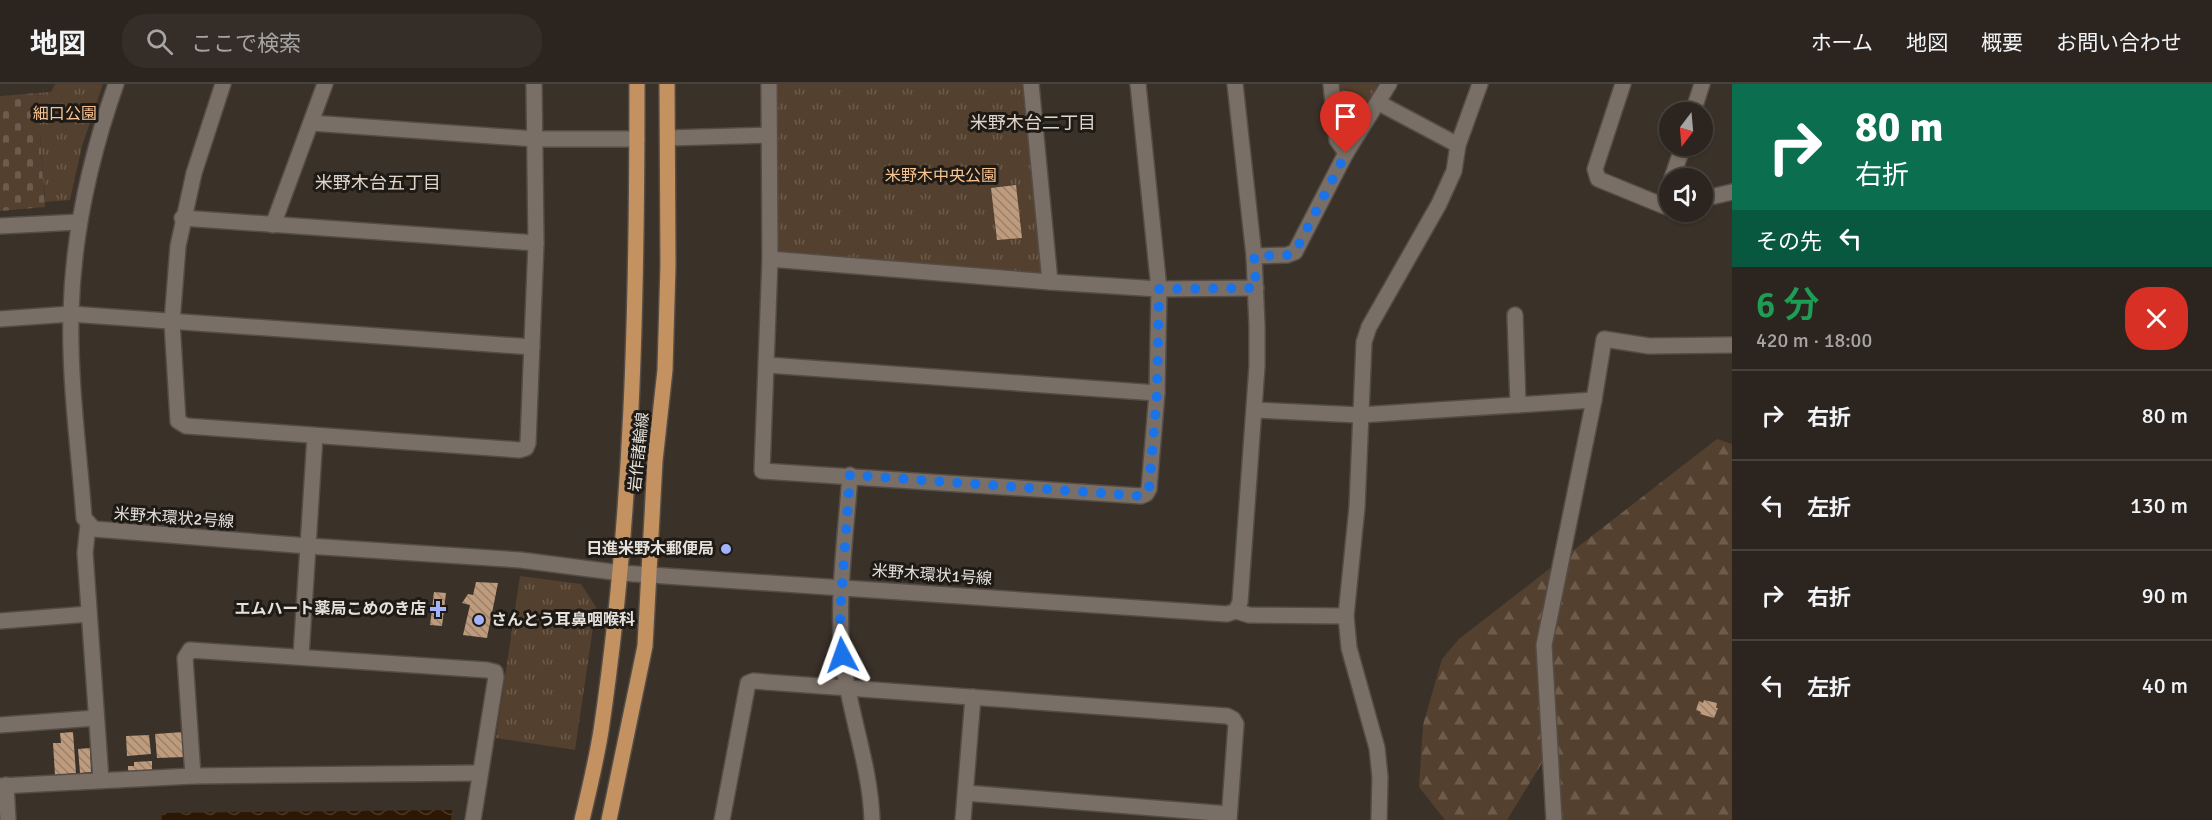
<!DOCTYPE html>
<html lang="ja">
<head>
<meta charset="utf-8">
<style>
	:root { --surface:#2c251f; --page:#342d28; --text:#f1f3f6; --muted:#a6a5a4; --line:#48423d }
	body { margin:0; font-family:Signika,"Noto Sans JP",sans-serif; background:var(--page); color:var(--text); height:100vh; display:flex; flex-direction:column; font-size:22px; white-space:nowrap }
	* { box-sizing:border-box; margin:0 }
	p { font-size:20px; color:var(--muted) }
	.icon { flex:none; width:33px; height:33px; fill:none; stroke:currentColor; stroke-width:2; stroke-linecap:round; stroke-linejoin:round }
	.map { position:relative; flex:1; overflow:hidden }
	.panel { display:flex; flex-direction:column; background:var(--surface); width:480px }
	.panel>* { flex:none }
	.hud { background:#0b6e4f; color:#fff; overflow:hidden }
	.needle { width:39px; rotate:196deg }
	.fabs { position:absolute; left:1659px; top:18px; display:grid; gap:12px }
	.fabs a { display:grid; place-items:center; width:54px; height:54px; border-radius:50%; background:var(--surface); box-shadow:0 2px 4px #0004,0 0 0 2px var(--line); font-size:30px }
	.pin { position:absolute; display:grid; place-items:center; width:51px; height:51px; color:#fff; margin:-62px -26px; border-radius:50% 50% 50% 0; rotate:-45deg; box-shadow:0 0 6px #0007 }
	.pin .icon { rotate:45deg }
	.me { position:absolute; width:66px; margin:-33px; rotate:356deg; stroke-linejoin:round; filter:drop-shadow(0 0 4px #0008) }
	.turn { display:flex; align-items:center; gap:21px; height:126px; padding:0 24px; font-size:27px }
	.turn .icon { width:78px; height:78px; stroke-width:2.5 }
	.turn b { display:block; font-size:42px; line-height:51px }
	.then { display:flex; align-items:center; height:57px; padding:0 24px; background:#0003; gap:12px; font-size:22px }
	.round { display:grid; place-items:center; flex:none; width:63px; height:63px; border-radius:24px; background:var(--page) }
	.headline { display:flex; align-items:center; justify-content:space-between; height:102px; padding:0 24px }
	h1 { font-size:36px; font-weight:600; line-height:45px; color:#1e9e55 }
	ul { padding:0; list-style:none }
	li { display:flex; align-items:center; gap:18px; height:90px; padding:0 24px; border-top:2px solid var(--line) }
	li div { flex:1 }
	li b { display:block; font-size:22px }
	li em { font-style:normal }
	header { display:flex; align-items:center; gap:36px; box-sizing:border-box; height:84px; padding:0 30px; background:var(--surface); border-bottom:2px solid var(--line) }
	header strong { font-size:28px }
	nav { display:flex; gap:33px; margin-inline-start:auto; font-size:21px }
	.search { width:420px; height:54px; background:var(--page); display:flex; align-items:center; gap:15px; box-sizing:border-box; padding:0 21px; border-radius:24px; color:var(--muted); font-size:22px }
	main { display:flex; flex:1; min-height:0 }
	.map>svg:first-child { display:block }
	.forest { fill:url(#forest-firs) }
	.cemetery { fill:url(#cemetery-stones) }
	.park { fill:url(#park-tufts) }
	.water { fill:url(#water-waves) }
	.building { fill:url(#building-back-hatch) }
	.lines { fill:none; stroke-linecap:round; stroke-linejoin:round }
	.minor-casing { stroke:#544d46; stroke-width:18 }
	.major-casing { stroke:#544d46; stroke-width:18 }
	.minor { stroke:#7a6f66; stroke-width:15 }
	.major { stroke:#c49261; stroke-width:15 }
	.route { stroke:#1a73e8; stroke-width:10; stroke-dasharray:0 18 }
	.poi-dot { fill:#a2b2fd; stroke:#1e1a16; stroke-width:2 }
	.labels { text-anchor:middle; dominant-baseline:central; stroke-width:6; stroke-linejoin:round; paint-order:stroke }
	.park-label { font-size:16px; fill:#fac492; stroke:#1e1a16 }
	.street-label { font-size:16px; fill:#e7e1dc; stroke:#1e1a16 }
	.poi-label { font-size:16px; font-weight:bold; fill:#e7e1dc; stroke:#1e1a16; text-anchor:end }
	.neighbourhood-label { font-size:18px; fill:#e0d4c9; stroke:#1e1a16 }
</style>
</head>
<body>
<header>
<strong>地図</strong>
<div class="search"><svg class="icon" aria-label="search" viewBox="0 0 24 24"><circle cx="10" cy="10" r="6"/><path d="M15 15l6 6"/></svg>ここで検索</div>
<nav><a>ホーム</a><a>地図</a><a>概要</a><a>お問い合わせ</a></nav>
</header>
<main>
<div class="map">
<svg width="1732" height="736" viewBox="0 0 1732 736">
	<defs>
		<pattern id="forest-firs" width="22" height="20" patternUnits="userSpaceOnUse" patternTransform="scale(1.5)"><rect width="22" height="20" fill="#54402e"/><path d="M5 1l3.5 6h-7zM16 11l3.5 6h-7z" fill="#6d5b4c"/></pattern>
		<pattern id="cemetery-stones" width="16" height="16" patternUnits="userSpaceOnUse" patternTransform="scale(1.5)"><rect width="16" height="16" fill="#54402e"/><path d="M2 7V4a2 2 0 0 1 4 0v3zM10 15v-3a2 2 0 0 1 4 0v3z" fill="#6d5b4c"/></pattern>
		<pattern id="park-tufts" width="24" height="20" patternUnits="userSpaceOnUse" patternTransform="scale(1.5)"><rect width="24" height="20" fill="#54402e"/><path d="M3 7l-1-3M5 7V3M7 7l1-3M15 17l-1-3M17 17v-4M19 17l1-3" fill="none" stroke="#6d5b4c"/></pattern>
		<pattern id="water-waves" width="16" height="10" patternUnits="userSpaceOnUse" patternTransform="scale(1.5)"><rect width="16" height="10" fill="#2c1702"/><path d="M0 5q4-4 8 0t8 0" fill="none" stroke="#4b3826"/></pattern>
		<pattern id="building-back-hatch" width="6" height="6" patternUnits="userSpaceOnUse" patternTransform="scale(1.5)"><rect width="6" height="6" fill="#be9b7c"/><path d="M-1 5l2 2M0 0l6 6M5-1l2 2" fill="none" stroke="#9a816b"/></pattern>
	</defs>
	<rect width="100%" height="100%" fill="#3a3129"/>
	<polygon class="forest" points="1717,355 1732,360 1732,736 1555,736 1548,669 1507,736 1445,736 1419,703 1423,641 1442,575 1459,555"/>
	<polygon class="cemetery" points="37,9 45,123 0,127 0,12"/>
	<g class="park">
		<polygon points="55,0 103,0 82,62 70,116 45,118 37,9 51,8"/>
		<polygon points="775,0 1024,0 1043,184 1038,190 783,172 778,165"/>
		<polygon points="1339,0 1378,0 1353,44 1343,40"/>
		<polygon points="520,492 581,500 596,523 575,666 496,654"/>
	</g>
	<polygon class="water" points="452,726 451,736 162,736 161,729"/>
	<g class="building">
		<polygon points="1016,101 1022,154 997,156 991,104"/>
		<polygon points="476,498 498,499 487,554 463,551 470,521 462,519 468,510 473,511"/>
		<polygon points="434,508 446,509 442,542 430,541"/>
		<polygon points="1704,616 1717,619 1716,624 1718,624 1714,634 1700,630 1701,628 1696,626 1699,617 1703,619"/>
		<polygon points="73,648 76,689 55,691 53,659 61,659 60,649"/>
		<polygon points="183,648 184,673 157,674 155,650"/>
		<polygon points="149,651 151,670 127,672 126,652"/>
		<polygon points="90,664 91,688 80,689 78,665"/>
		<polygon points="152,677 152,690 128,691 128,682 134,682 134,678"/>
	</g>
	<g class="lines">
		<defs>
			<g id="minor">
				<path d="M116,0C90,74 73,150 71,228C69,296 79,366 84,434L94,445L308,462L520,476L621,489L1227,530L1236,527L1240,518L1257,282V242L1254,172L1235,0"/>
				<polyline points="223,0 194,89 178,162 172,238 178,337 186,342 520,366 526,364 528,359 536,159 534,0"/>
				<polyline points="769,0 770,175 762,387 1141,412 1146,410 1149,405 1157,309 1159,205 1138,0"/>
				<polyline points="1031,0 1050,198"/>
				<polyline points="1331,0 1337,56 1346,69"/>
				<polyline points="1623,0 1595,85 1598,95 1664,122 1670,123"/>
				<polyline points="1379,19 1458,61"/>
				<polyline points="1693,28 1702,0"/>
				<polyline points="311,39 535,55 637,55"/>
				<polyline points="668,54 769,51"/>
				<polyline points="1672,94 1683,62"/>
				<polyline points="1702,115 1732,108"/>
				<polyline points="182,134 536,159"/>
				<polyline points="273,141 325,0"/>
				<polyline points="0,142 79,138"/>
				<polyline points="1254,172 1287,171 1295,168 1346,69 1389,0"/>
				<polyline points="770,175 1050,198 1159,205 1256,204"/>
				<polyline points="1515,231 1518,321"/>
				<polyline points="0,235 71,230 532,263"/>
				<polyline points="767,281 1157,309"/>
				<polyline points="1254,326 1360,331 1594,316"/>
				<path d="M850,391C846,450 837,511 842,570C848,626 870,679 872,736"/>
				<polyline points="88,440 85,469 101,696"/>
				<polyline points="1236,527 1249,531 1346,532"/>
				<polyline points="0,537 89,530"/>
				<polyline points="301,572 315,352"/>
				<polyline points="0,641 96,634"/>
				<polyline points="193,692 185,574 190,566 487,586 495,588 496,593 473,736"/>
				<polyline points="6,701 8,736"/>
				<polyline points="0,702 193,692 480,689"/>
				<polyline points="966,709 1229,730"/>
				<polyline points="722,736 747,604 748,599 753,597 1227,632 1233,635 1236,640 1229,736"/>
				<polyline points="963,736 973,613"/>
				<polyline points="1379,736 1380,693 1377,664 1349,564 1346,532 1357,423 1364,258 1369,243 1439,120 1454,87 1458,61 1480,0"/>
				<polyline points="1554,736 1544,561 1594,316 1604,255 1649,262 1732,261"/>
			</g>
			<g id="major">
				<path d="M582,736C589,707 596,677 601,647C633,431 637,218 637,0"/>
				<polyline points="609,736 645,562 655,377 665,286 668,181 667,0"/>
			</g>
		</defs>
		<use href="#minor" class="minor-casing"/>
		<use href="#major" class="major-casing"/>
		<use href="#minor" class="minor"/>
		<use href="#major" class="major"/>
	</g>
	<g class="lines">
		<polyline class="route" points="842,571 840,532 850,391 1141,412 1146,410 1149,405 1157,309 1159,205 1256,204 1254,172 1287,171 1295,168 1346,69"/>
	</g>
	<g class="poi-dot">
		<circle cx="726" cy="465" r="6"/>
		<path d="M435 516h6v6h6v6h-6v6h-6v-6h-6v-6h6z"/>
		<circle cx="479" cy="536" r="6"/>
	</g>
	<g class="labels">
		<g class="park-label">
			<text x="65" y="30">細口公園</text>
			<text x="941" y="92">米野木中央公園</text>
		</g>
		<g class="street-label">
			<text transform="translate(639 368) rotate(-84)">岩作諸輪線</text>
			<text transform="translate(174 434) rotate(4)">米野木環状2号線</text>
			<text transform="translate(932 491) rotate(4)">米野木環状1号線</text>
		</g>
		<g class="poi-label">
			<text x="714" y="465">日進米野木郵便局</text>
			<text x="426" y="525">エムハート薬局こめのき店</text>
			<text x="491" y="536" text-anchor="start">さんとう耳鼻咽喉科</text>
		</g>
		<g class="neighbourhood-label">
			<text x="1033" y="39">米野木台二丁目</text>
			<text x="378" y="99">米野木台五丁目</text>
		</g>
	</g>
</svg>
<div class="fabs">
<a><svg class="needle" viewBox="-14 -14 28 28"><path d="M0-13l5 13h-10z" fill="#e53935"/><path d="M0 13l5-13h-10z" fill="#a6a5a4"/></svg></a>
<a><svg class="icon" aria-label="sound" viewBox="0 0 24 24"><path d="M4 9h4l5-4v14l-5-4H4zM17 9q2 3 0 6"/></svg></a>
</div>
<div class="pin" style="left:1346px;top:69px;background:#d93025"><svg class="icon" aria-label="arrive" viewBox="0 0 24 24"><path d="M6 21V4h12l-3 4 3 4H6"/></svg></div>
<svg class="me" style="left:842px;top:571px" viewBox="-20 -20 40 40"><path d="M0-17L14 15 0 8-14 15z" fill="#1a73e8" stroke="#fff" stroke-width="4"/></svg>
</div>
<section class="panel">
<div class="hud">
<div class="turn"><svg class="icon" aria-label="right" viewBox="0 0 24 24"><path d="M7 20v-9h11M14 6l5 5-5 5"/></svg><div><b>80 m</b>右折</div></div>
<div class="then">その先<svg class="icon" aria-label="left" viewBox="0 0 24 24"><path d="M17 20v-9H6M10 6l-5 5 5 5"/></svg></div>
</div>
<div class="headline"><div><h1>6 分</h1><p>420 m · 18:00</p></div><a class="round" style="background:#d93025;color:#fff"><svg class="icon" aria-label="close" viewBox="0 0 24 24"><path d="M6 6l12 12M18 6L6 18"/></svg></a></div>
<ul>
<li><svg class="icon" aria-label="right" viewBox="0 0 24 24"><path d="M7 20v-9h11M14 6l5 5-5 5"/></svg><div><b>右折</b></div><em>80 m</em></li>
<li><svg class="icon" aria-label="left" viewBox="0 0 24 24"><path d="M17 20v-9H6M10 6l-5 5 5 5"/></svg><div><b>左折</b></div><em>130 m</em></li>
<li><svg class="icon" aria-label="right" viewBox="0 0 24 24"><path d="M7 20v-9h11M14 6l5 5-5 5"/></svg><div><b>右折</b></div><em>90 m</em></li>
<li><svg class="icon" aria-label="left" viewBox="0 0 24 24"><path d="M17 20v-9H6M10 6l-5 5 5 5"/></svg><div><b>左折</b></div><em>40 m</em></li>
</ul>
</section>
</main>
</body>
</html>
